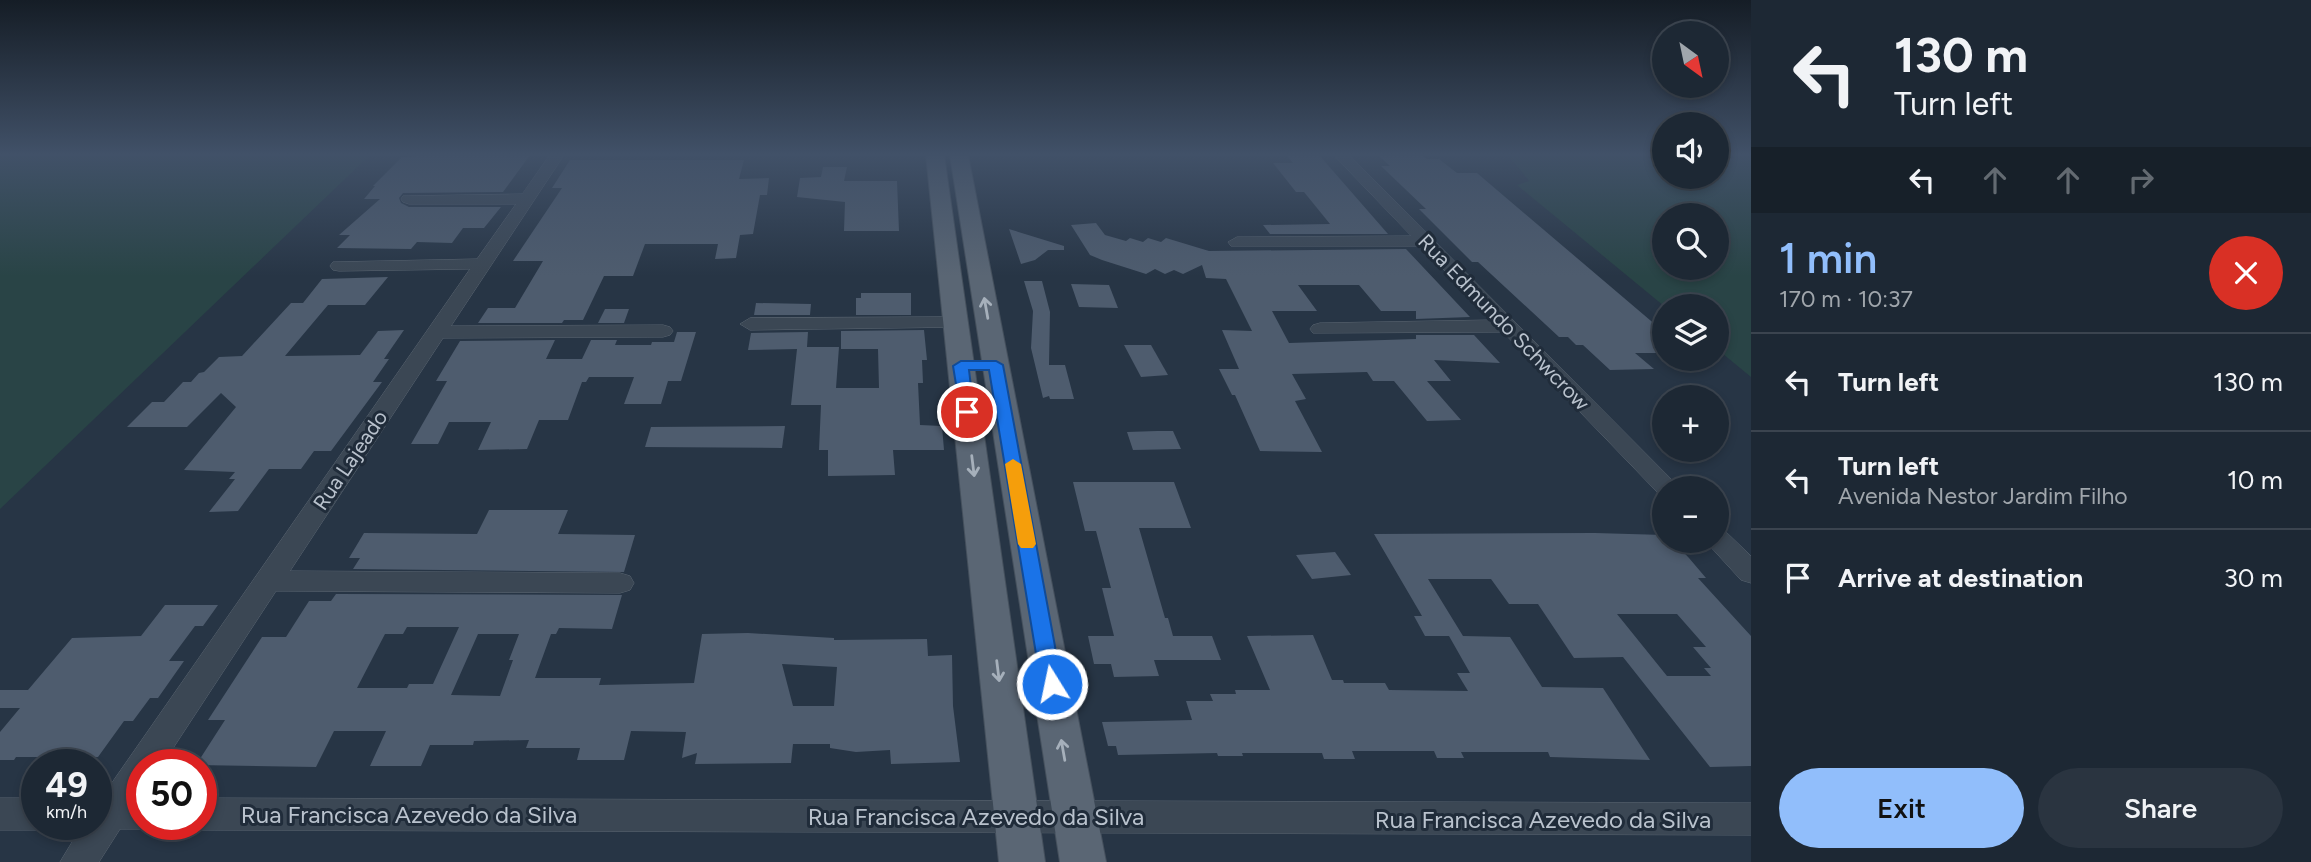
<!DOCTYPE html>
<html lang="en">
<head>
<meta charset="utf-8">
<style>
	:root { --surface:#1d2834; --page:#2a3440; --text:#f1f3f6; --muted:#a0a6ac; --line:#3b444f; --accent:#91befb }
	body { margin:0; font-family:Figtree,sans-serif; background:var(--page); color:var(--text); height:100vh; display:flex; flex-direction:column; font-size:26px; white-space:nowrap }
	* { box-sizing:border-box; margin:0 }
	p { font-size:23px; color:var(--muted) }
	.icon { flex:none; width:38px; height:38px; fill:none; stroke:currentColor; stroke-width:2; stroke-linecap:round; stroke-linejoin:round }
	.map { position:relative; flex:1; overflow:hidden }
	.sheet { display:flex; flex-direction:column; background:var(--surface); width:560px }
	.sheet>* { flex:none }
	.hud { background:#1d2834; color:var(--text); overflow:hidden }
	.needle { width:46px; rotate:147deg }
	.buttons { position:absolute; left:1652px; top:21px; display:grid; gap:14px }
	.buttons a { display:grid; place-items:center; width:77px; height:77px; border-radius:50%; background:var(--surface); box-shadow:0 4px 10px #0003,0 0 0 2px var(--line); font-size:35px }
	.speed { position:absolute; left:21px; top:749px; display:flex; gap:14px; font-size:35px; font-weight:700; text-align:center }
	.speed>* { display:grid; place-content:center; width:91px; height:91px; border-radius:50%; background:var(--surface); box-shadow:0 4px 10px #0003,0 0 0 2px var(--line); line-height:1 }
	.speed small { font-size:18px; font-weight:400 }
	.speed .limit { border:10px solid #d22; background:#fff; color:#111 }
	.pin { position:absolute; display:grid; place-items:center; width:60px; height:60px; color:#fff; margin:-30px; border:4px solid #fff; border-radius:50%; box-shadow:0 2px 7px #0007 }
	.me { position:absolute; width:77px; margin:-38px; rotate:350deg; stroke-linejoin:round; filter:drop-shadow(0 0 5px #0008) }
	.turn { display:flex; align-items:center; gap:24px; height:147px; padding:0 28px; font-size:32px }
	.turn .icon { width:91px; height:91px; stroke-width:2.5 }
	.turn b { display:block; font-size:49px; line-height:60px }
	.lanes { display:flex; align-items:center; height:66px; padding:0 28px; background:#0003; justify-content:center; gap:35px; direction:ltr }
	.lanes .off { opacity:.35 }
	.round { display:grid; place-items:center; flex:none; width:74px; height:74px; border-radius:37px; background:var(--page) }
	.summary { display:flex; align-items:center; justify-content:space-between; height:119px; padding:0 28px }
	h1 { font-size:42px; font-weight:600; line-height:52px; color:var(--accent) }
	.button { display:flex; gap:14px; margin-top:auto; padding:14px 28px }
	.button a { flex:1; height:80px; border-radius:42px; background:var(--accent); color:#111; font-size:28px; font-weight:600; line-height:80px; text-align:center }
	.button a+a { background:var(--page); color:var(--text) }
	ul { padding:0; list-style:none }
	li { display:flex; align-items:center; gap:21px; height:98px; padding:0 28px; border-top:2px solid var(--line) }
	li div { flex:1 }
	li b { display:block; font-size:26px }
	li em { font-style:normal }
	main { display:flex; flex:1; min-height:0 }
	.map>svg:first-child { display:block }
	.green { fill:#294446; fill-rule:evenodd }
	.building { fill:#4e5c6e; fill-rule:evenodd }
	.lines { fill:none; stroke-linecap:round; stroke-linejoin:round }
	.minor-casing { stroke:#5a6571; stroke-width:1 }
	.major-casing { stroke:#45505d; stroke-width:2 }
	.minor { fill:#3b4754; fill-rule:evenodd }
	.major { fill:#5a6674; fill-rule:evenodd }
	.oneway { stroke:#a6b0bb }
	.route { fill:#1a73e8; stroke:#114b97; stroke-width:2 }
	.slow { fill:#f59e0b }
	.labels { text-anchor:middle; dominant-baseline:central; stroke-width:6; stroke-linejoin:round; paint-order:stroke }
	.street-label { font-size:21px; fill:#b9c2cd; stroke:#202c3a }
	.near-street-label { font-size:24px; fill:#b9c2cd; stroke:#202c3a }
</style>
</head>
<body>
<main>
<div class="map">
<svg width="1751" height="862" viewBox="0 0 1751 862">
	<rect width="100%" height="100%" fill="#273545"/>
	<g class="green">
		<polygon points="0,155 370,155 0,509"/>
		<path d="M1508,155H1664V177H1717V155H1751V377L1717,349V306H1664L1517,185L1529,181ZM1664,215H1717V268H1664Z"/>
	</g>
	<g class="building">
		<polygon points="436,155 530,155 503,192 403,193 399,198 401,203 409,207 501,207 484,228 463,228 452,243 417,242 411,249 337,248 350,235 339,235 380,199 364,199 375,186 373,186 402,157"/>
		<polygon points="1287,156 1320,156 1388,234 1270,234 1263,225 1330,224 1304,192 1296,192 1273,163 1293,163"/>
		<polygon points="1379,156 1423,156 1427,159 1439,159 1457,173 1477,173 1664,332 1664,353 1635,353 1654,369 1610,370 1583,345 1576,345 1568,337 1559,337 1478,262 1472,262 1419,209 1426,209 1381,166 1390,166"/>
		<polygon points="570,160 744,160 739,179 769,178 767,195 760,195 753,234 740,235 736,258 715,259 718,244 645,244 633,276 604,276 583,320 564,320 562,323 478,323 488,308 515,308 543,261 513,261 562,188 552,188"/>
		<polygon points="823,167 847,167 844,181 897,181 899,231 844,231 845,202 797,197 800,178 821,177"/>
		<polygon points="1096,223 1105,235 1126,241 1130,238 1143,242 1148,238 1161,242 1166,238 1209,251 1406,249 1470,317 1416,319 1416,311 1381,311 1359,285 1298,285 1317,311 1272,311 1289,343 1416,339 1416,335 1474,335 1500,363 1434,360 1451,381 1427,381 1461,420 1427,421 1394,381 1373,381 1367,372 1292,374 1306,399 1295,401 1322,452 1260,451 1235,395 1232,395 1219,369 1239,369 1222,330 1252,331 1226,279 1206,278 1202,265 1183,274 1174,270 1165,274 1155,269 1146,274 1102,260 1090,255 1071,225"/>
		<polygon points="1009,229 1064,246 1064,250 1048,250 1035,260 1021,264"/>
		<polygon points="388,277 365,305 328,305 285,356 360,355 378,331 404,330 384,359 389,359 373,382 382,382 331,451 314,451 301,469 269,469 238,511 209,512 235,479 229,479 235,472 184,470 236,407 221,393 187,427 127,427 152,402 164,402 183,382 191,382 199,373 204,372 219,357 242,356 291,303 303,303 322,279"/>
		<polygon points="1024,281 1042,281 1050,312 1049,365 1065,365 1074,399 1050,399 1049,396 1043,398 1031,348 1033,311"/>
		<polygon points="1071,284 1109,285 1118,308 1079,307"/>
		<polygon points="861,293 911,293 911,315 856,315 856,298 861,298"/>
		<polygon points="756,303 811,304 810,315 754,315"/>
		<polygon points="605,309 629,309 624,323 598,323"/>
		<polygon points="924,330 927,360 922,360 923,383 918,383 920,425 942,426 944,450 893,450 895,475 828,476 828,450 819,450 821,405 791,405 797,349 748,350 751,333 808,332 807,347 839,347 836,388 879,388 878,349 841,349 841,331"/>
		<polygon points="677,332 696,332 681,381 668,381 661,404 624,404 634,377 589,377 586,382 582,382 568,420 539,420 527,449 478,450 491,422 449,422 438,444 411,444 447,381 436,381 460,341 555,340 546,359 582,359 591,340 617,340 615,345 651,345 652,342 674,342"/>
		<polygon points="1124,345 1151,345 1168,375 1141,377"/>
		<polygon points="785,426 782,448 645,447 651,427"/>
		<polygon points="1157,431 1173,431 1181,449 1133,450 1127,432"/>
		<polygon points="1073,482 1174,482 1191,528 1139,528 1165,618 1168,618 1173,636 1212,636 1221,660 1154,660 1159,676 1114,677 1111,664 1094,664 1088,636 1114,636 1102,588 1111,588 1096,531 1085,531"/>
		<polygon points="489,510 568,510 558,534 635,535 624,572 353,569 360,558 349,558 364,533 477,534"/>
		<path d="M1595,533L1664,535V541H1673L1689,558L1706,578H1698L1751,636V766L1710,767L1623,657L1574,658L1538,604H1509L1491,579H1428L1463,636L1510,637L1542,687L1603,688L1650,760L1550,757L1548,752H1461L1464,758H1437L1434,751H1352L1355,759H1324L1322,753H1242L1243,756H1218L1217,753L1118,755L1116,746H1108L1102,722L1192,720L1186,701H1213L1210,694H1236L1235,690H1270L1247,636L1313,635L1332,680H1343L1344,683H1385L1389,690L1468,691L1457,673H1470L1449,636H1425L1414,616H1422L1374,534ZM1617,614H1677L1706,647H1693L1711,668H1704L1711,676H1667Z"/>
		<polygon points="1335,552 1351,575 1312,579 1296,555"/>
		<path d="M336,594L622,595L612,629L559,628L556,634H551L535,678H601L599,685L694,683L702,634L748,633L834,638V640L927,639L928,656L952,655L953,706L960,762L891,764L890,750L856,752L830,748V744H793L791,763L695,764L697,753L682,758L686,732L631,731L624,760H577L580,748H526L529,740L474,741L473,745H430L421,766H370L386,731H334L316,767L196,765L225,720H208L262,637H286L309,601H331ZM407,627H459L433,684H409L407,688H357L385,634H403ZM478,634H519L509,660H513L500,696L451,695ZM782,664L837,667L834,706H793Z"/>
		<polygon points="165,605 218,605 203,626 195,626 169,661 184,661 158,698 150,698 133,721 124,721 98,757 16,757 14,760 0,760 0,732 20,708 0,708 0,690 28,690 72,638 141,636"/>
	</g>
	<g class="lines">
		<defs>
			<g id="minor">
				<polygon points="550,155 564,155 451,326 663,325 670,327 673,331 670,335 663,337 443,338 290,571 620,573 630,576 634,583 630,590 620,593 276,591 162,765 142,765 142,824 154,824 142,829 120,829 99,862 60,862 83,824 96,824 96,798 102,797 470,269 339,271 333,270 330,266 333,262 477,259 516,204 409,204 403,202 401,199 403,196 522,194"/>
				<polygon points="1334,155 1349,155 1680,488 1664,488 1664,495 1659,494 1503,332 1313,333 1310,329 1313,325 1320,323 1492,320 1421,246 1231,246 1228,242 1237,237 1411,236"/>
				<polygon points="956,317 966,323 963,327 750,330 740,324 750,318"/>
				<polygon points="1717,529 1726,532 1751,556 1751,583 1741,580 1708,544 1706,541 1717,541"/>
				<polygon points="0,798 37,798 37,824 49,825 37,830 0,830"/>
				<polygon points="201,798 1751,803 1751,835 201,830 188,824 201,824"/>
			</g>
			<g id="major">
				<polygon points="926,155 944,155 1045,862 999,862"/>
				<polygon points="950,155 968,155 1106,862 1060,862"/>
			</g>
		</defs>
		<use href="#minor" class="minor-casing"/>
		<use href="#major" class="major-casing"/>
		<use href="#minor" class="minor"/>
		<use href="#major" class="major"/>
	</g>
	<defs><path id="oneway-shaft" d="M-6 0H5M1.5-3L5.5 0L1.5 3" fill="none" stroke-width="1.6" stroke-linecap="round" stroke-linejoin="round" transform="scale(1.75)"/></defs>
	<g class="oneway">
		<use href="#oneway-shaft" transform="translate(986 308) rotate(-100)"/>
		<use href="#oneway-shaft" transform="translate(973 466) rotate(83)"/>
		<use href="#oneway-shaft" transform="translate(998 671) rotate(83)"/>
		<use href="#oneway-shaft" transform="translate(1063 750) rotate(-100)"/>
	</g>
	<linearGradient id="sky" x2="0" y2="1"><stop stop-color="#151d26"/><stop offset="0.56" stop-color="#415168"/><stop offset="1" stop-color="#415168" stop-opacity="0"/></linearGradient>
	<rect width="1751" height="276" fill="url(#sky)"/>
	<polygon class="route" points="961,361 996,361 1003,365 1062,684 1059,690 1052,693 1044,690 1041,684 989,370 969,370 974,412 972,415 961,415 953,366"/>
	<polygon class="slow" points="1013,459 1021,464 1036,544 1033,548 1021,548 1018,544 1005,464"/>
	<g class="labels">
		<g class="street-label">
			<text transform="translate(1504 322) rotate(46)">Rua Edmundo Schwcrow</text>
			<text transform="translate(350 460) rotate(-56)">Rua Lajeado</text>
		</g>
		<g class="near-street-label">
			<text x="409" y="814">Rua Francisca Azevedo da Silva</text>
			<text x="976" y="816">Rua Francisca Azevedo da Silva</text>
			<text x="1543" y="819">Rua Francisca Azevedo da Silva</text>
		</g>
	</g>
</svg>
<div class="buttons">
<a><svg class="needle" viewBox="-14 -14 28 28"><path d="M0-13l5 13h-10z" fill="#e53935"/><path d="M0 13l5-13h-10z" fill="#a0a6ac"/></svg></a>
<a><svg class="icon" aria-label="sound" viewBox="0 0 24 24"><path d="M4 9h4l5-4v14l-5-4H4zM17 9q2 3 0 6"/></svg></a>
<a><svg class="icon" aria-label="search" viewBox="0 0 24 24"><circle cx="10" cy="10" r="6"/><path d="M15 15l6 6"/></svg></a>
<a><svg class="icon" aria-label="layers" viewBox="0 0 24 24"><path d="M12 4l9 5-9 5-9-5zM3 14l9 5 9-5"/></svg></a>
<a>+</a>
<a>−</a>
</div>
<div class="speed"><div>49<small>km/h</small></div><div class="limit">50</div></div>
<div class="pin" style="left:967px;top:412px;background:#d93025"><svg class="icon" aria-label="arrive" viewBox="0 0 24 24"><path d="M6 21V4h12l-3 4 3 4H6"/></svg></div>
<svg class="me" style="left:1052px;top:684px" viewBox="-20 -20 40 40"><circle r="17" fill="#1a73e8" stroke="#fff" stroke-width="3"/><path d="M0-11L8 9 0 5-8 9z" fill="#fff"/></svg>
</div>
<section class="sheet">
<div class="hud">
<div class="turn"><svg class="icon" aria-label="left" viewBox="0 0 24 24"><path d="M17 20v-9H6M10 6l-5 5 5 5"/></svg><div><b>130 m</b>Turn left</div></div>
<div class="lanes"><svg class="icon" aria-label="left" viewBox="0 0 24 24"><path d="M17 20v-9H6M10 6l-5 5 5 5"/></svg><svg class="icon off" aria-label="ahead" viewBox="0 0 24 24"><path d="M12 20V5M6 11l6-6 6 6"/></svg><svg class="icon off" aria-label="ahead" viewBox="0 0 24 24"><path d="M12 20V5M6 11l6-6 6 6"/></svg><svg class="icon off" aria-label="right" viewBox="0 0 24 24"><path d="M7 20v-9h11M14 6l5 5-5 5"/></svg></div>
</div>
<div class="summary"><div><h1>1 min</h1><p>170 m · 10:37</p></div><a class="round" style="background:#d93025;color:#fff"><svg class="icon" aria-label="close" viewBox="0 0 24 24"><path d="M6 6l12 12M18 6L6 18"/></svg></a></div>
<ul>
<li><svg class="icon" aria-label="left" viewBox="0 0 24 24"><path d="M17 20v-9H6M10 6l-5 5 5 5"/></svg><div><b>Turn left</b></div><em>130 m</em></li>
<li><svg class="icon" aria-label="left" viewBox="0 0 24 24"><path d="M17 20v-9H6M10 6l-5 5 5 5"/></svg><div><b>Turn left</b><p>Avenida Nestor Jardim Filho</p></div><em>10 m</em></li>
<li><svg class="icon" aria-label="arrive" viewBox="0 0 24 24"><path d="M6 21V4h12l-3 4 3 4H6"/></svg><div><b>Arrive at destination</b></div><em>30 m</em></li>
</ul>
<div class="button"><a>Exit</a><a>Share</a></div>
</section>
</main>
</body>
</html>
